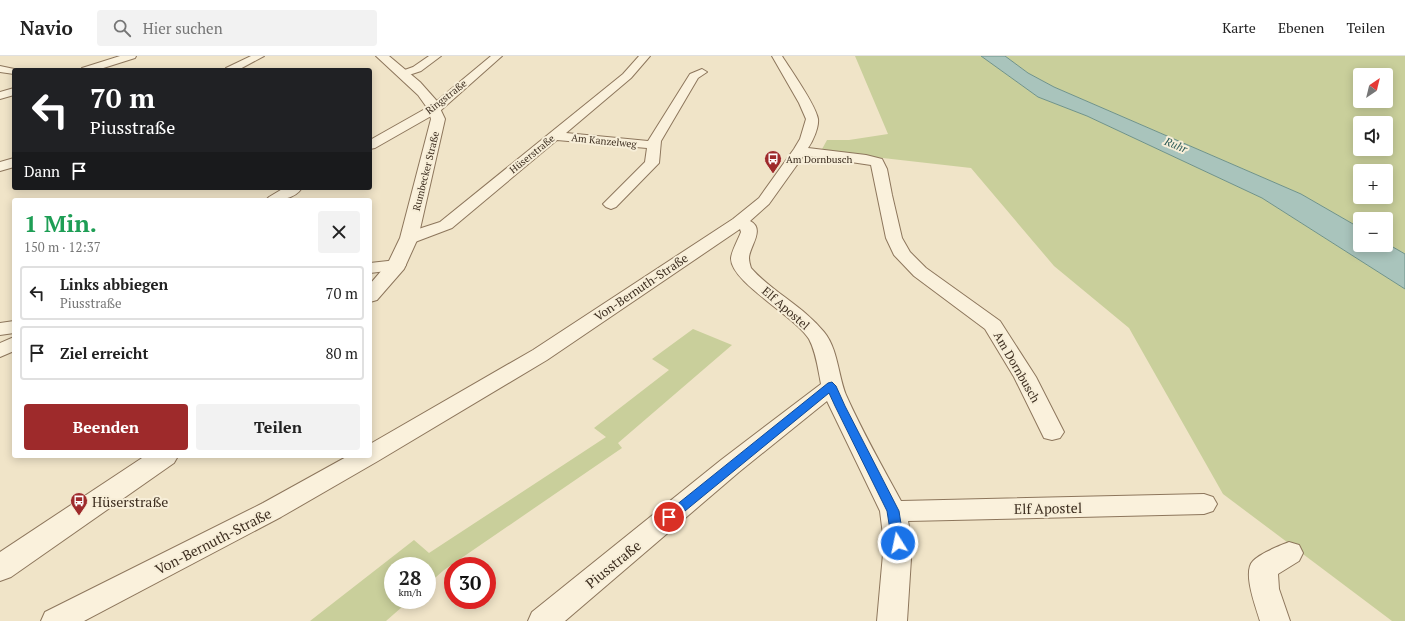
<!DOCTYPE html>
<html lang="de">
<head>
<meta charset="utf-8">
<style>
	:root { --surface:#fff; --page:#f2f2f2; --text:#222; --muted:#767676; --line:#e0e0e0; --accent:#9e2a2b }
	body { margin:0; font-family:"PT Serif",serif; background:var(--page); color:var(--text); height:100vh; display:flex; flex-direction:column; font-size:15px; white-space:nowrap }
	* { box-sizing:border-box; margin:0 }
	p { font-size:13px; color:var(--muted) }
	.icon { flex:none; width:22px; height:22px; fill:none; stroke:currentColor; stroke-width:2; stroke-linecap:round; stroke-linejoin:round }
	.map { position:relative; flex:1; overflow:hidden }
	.drawer { position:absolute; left:12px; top:142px; width:360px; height:260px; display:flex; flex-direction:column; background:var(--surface); border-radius:4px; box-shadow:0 2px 10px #0003 }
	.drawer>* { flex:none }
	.top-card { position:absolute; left:12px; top:12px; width:360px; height:122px; border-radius:4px; box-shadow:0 2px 10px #0003; background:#202124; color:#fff; overflow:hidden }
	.needle { width:26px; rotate:35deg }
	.controls { position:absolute; left:1353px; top:12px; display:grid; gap:8px }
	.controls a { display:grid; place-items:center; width:40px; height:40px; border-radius:4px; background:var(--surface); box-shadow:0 2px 10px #0003; font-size:20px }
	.speed { position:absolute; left:384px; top:501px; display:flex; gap:8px; font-size:20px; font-weight:700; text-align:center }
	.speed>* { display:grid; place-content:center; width:52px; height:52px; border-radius:50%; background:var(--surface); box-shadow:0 2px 10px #0003; line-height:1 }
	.speed small { font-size:10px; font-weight:400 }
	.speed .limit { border:6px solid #d22; background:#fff; color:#111 }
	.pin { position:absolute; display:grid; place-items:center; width:34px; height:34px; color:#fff; margin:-17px; border:2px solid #fff; border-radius:50%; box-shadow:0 1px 4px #0007 }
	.me { position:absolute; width:44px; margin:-22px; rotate:350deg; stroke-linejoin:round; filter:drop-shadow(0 0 3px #0008) }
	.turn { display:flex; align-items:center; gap:14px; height:84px; padding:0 12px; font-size:18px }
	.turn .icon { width:52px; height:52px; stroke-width:2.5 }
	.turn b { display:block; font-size:28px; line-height:34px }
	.then { display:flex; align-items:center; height:38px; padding:0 12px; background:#0003; gap:8px; font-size:15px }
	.round { display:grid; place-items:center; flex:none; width:42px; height:42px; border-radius:4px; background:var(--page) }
	.headline { display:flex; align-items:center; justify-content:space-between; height:68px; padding:0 12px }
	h1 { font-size:24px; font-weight:600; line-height:30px; color:#1e9e55 }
	.action { display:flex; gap:8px; margin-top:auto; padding:8px 12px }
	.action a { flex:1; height:46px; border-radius:4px; background:var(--accent); color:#fff; font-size:16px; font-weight:600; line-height:46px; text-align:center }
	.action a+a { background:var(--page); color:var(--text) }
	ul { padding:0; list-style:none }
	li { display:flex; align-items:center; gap:12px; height:54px; margin:0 8px 6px; padding:0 4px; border:2px solid var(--line); border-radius:4px }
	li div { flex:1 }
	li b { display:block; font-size:15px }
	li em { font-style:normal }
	header { display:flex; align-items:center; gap:24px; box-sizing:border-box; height:56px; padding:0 20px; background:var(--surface); border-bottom:1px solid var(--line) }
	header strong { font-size:19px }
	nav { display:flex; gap:22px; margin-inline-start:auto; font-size:14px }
	.search { width:280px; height:36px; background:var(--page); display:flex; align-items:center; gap:10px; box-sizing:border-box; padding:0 14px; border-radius:4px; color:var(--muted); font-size:15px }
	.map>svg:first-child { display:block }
	.green { fill:#c9cf9b; fill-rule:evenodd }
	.water { fill:#a9c4bc; stroke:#6f938a }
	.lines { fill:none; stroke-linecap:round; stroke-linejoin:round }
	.minor-casing { stroke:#8d765c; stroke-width:2 }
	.tertiary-casing { stroke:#8d765c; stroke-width:2 }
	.minor { fill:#faf1dc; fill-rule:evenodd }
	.tertiary { fill:#faf1dc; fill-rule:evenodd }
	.route { fill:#1a73e8; stroke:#114b97 }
	.labels { text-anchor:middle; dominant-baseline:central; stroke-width:4; stroke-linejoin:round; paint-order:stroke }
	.far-street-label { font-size:10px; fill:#3d2e20; stroke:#f7eed8 }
	.far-poi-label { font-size:10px; fill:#3d2e20; stroke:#f7eed8; text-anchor:start }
	.far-water-label { font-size:11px; font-style:italic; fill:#2f5d5a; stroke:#f7eed8 }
	.street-label { font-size:12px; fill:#3d2e20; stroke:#f7eed8 }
	.near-poi-label { font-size:14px; fill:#3d2e20; stroke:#f7eed8; text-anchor:start }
	.near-street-label { font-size:14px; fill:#3d2e20; stroke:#f7eed8 }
</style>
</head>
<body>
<header>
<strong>Navio</strong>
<div class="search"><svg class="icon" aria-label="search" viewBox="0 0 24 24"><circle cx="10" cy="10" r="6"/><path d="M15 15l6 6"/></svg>Hier suchen</div>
<nav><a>Karte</a><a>Ebenen</a><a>Teilen</a></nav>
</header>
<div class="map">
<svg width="1405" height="565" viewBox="0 0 1405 565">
	<rect width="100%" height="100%" fill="#f0e4c8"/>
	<g class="green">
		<polygon points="855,0 981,0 1038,41 1087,60 1262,142 1405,233 1405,565 1392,565 1223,438 1129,272 1054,210 971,112 821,95 827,84 849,84 888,78"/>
		<path d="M1005,0H1405V198L1386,187V163H1360V172L1301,138L1054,31L1028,17ZM1360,19H1386V45H1360ZM1360,67H1386V93H1360ZM1360,115H1386V141H1360Z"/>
		<polygon points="693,273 732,289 618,387 622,392 444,514 427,529 427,510 393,510 393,544 410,544 386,565 310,565 414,484 429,497 606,381 594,372 669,314 652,303"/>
	</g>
	<polygon class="water" points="981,0 1005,0 1028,17 1054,31 1301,138 1360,172 1360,189 1386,189 1386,187 1405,198 1405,233 1262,142 1087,60 1038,41"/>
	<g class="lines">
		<defs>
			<g id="minor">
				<polygon points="120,0 136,0 135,2 97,14 81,14 82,12"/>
				<polygon points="251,0 264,0 238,14 225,14 226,12"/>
				<polygon points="429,0 441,0 421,15 403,21 398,18 399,16 413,11"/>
				<polygon points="491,0 502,0 440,55 375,92 370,93 370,84 432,49"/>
				<polygon points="639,0 650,0 631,22 566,77 648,85 690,18 702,13 707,16 698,22 661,85 659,107 616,151 611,153 606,151 603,148 645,106 647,92 557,84 452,172 415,186 409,187 403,186 401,182 403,178 440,166 623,18"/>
				<path d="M772,0H782C790,13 816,49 818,63C819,71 813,85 808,92L866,99L882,103L887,113L892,139L902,182L910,196L926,212L1000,265L1036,321L1064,376L1060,382L1052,384L1044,382L1014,321L985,273L914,220L894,199L886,182L871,109L804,99L769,148L750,165C766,173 749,191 749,202C749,205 750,209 751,212C772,236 803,250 824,276C838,293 838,319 846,339C862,375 882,410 901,445L1204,438L1213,441L1217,448L1213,455L1204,458L908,465L912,487L907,565H877L884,487L880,455L827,345L739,416L565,565H528L532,556L721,404L821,328C818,313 816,296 809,283C795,260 730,226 731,202C732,194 738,184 741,176L740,173L547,304L378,405L281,461L84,565H41L45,556L263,447L348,400H370V388L533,294L733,163L759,142L794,93L800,83L806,63L799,47Z"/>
				<polygon points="0,10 19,14 14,14 14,18 0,16"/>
				<polygon points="14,32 14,39 0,43 0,36"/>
				<polygon points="14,102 14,111 0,115 0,106"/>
				<path d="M284,132H302C294,144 279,144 266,144L269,141Z"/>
				<polygon points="397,204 403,205 406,209 403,213 370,217 370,207"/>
				<polygon points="14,265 14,277 0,279 0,267"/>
				<polygon points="14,281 14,295 0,301 0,287"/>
				<path d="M1289,486L1299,489L1303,497L1299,505L1278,518L1279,533L1290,565H1260C1256,551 1242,516 1253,505C1259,498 1281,489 1289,486Z"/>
			</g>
			<g id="tertiary">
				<polygon points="376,0 389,0 420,26 436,44 445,63 418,182 404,213 377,244 370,246 370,228 388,207 400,182 431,63 428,53 418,39"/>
				<polygon points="145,400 178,400 174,407 11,521 0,525 0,496"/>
			</g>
		</defs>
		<use href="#minor" class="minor-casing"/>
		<use href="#tertiary" class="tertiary-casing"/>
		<use href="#minor" class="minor"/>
		<use href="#tertiary" class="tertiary"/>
	</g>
	<polygon class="route" points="832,326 836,330 845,350 899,455 904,487 902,490 898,492 894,490 892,487 887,455 835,350 829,337 674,464 669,466 665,464 663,461 665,458 828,327"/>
	<defs>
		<symbol id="bus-pin" viewBox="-11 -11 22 30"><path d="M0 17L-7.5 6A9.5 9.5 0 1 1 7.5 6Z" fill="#9e2a2b" stroke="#f7eed8"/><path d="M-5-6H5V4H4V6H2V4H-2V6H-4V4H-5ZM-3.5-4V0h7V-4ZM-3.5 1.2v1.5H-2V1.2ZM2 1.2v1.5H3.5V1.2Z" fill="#fff"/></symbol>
	</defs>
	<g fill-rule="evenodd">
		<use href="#bus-pin" x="763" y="93" width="20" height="27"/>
		<use href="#bus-pin" x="69" y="435" width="20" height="27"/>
	</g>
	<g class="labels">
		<g class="far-street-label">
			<text transform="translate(446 41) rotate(-38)">Ringstraße</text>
			<text transform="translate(604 85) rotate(6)">Am Kanzelweg</text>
			<text transform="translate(532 98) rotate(-39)">Hüserstraße</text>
			<text transform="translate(426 115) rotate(-76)">Rumbecker Straße</text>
		</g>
		<g class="far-poi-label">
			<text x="786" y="103">Am Dornbusch</text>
		</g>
		<g class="far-water-label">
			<text transform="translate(1176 89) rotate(23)">Ruhr</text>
		</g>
		<g class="street-label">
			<text transform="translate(641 231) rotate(-34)">Von-Bernuth-Straße</text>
			<text transform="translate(786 252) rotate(41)">Elf Apostel</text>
			<text transform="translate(1017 311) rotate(60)">Am Dornbusch</text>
		</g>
		<g class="near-poi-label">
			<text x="92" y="445">Hüserstraße</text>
		</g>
		<g class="near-street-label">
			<text transform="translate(1048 452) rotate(-1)">Elf Apostel</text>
			<text transform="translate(213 485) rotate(-27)">Von-Bernuth-Straße</text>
			<text transform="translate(613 508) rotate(-39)">Piusstraße</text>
		</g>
	</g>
</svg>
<div class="controls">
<a><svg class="needle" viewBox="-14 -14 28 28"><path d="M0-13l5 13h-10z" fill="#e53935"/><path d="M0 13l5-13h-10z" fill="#767676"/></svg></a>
<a><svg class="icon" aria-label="sound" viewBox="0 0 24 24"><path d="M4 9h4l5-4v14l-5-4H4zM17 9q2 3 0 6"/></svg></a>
<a>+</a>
<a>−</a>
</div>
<div class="speed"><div>28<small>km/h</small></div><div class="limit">30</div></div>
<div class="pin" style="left:669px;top:461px;background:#d93025"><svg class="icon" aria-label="arrive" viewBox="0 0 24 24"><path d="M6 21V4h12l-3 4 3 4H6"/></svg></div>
<svg class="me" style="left:898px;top:487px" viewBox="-20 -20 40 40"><circle r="17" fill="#1a73e8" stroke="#fff" stroke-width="3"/><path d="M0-11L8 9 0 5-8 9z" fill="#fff"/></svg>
<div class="top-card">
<div class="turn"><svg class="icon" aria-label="left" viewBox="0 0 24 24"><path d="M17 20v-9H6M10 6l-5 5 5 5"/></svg><div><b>70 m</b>Piusstraße</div></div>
<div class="then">Dann<svg class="icon" aria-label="arrive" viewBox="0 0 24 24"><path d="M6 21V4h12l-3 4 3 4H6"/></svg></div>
</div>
<section class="drawer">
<div class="headline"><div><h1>1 Min.</h1><p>150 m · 12:37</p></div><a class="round"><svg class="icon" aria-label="close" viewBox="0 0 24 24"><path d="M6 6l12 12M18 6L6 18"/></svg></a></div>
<ul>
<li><svg class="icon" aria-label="left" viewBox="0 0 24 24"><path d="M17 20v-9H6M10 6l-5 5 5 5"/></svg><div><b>Links abbiegen</b><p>Piusstraße</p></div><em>70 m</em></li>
<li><svg class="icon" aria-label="arrive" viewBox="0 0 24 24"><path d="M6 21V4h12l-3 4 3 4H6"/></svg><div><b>Ziel erreicht</b></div><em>80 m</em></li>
</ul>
<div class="action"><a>Beenden</a><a>Teilen</a></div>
</section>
</div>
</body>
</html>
